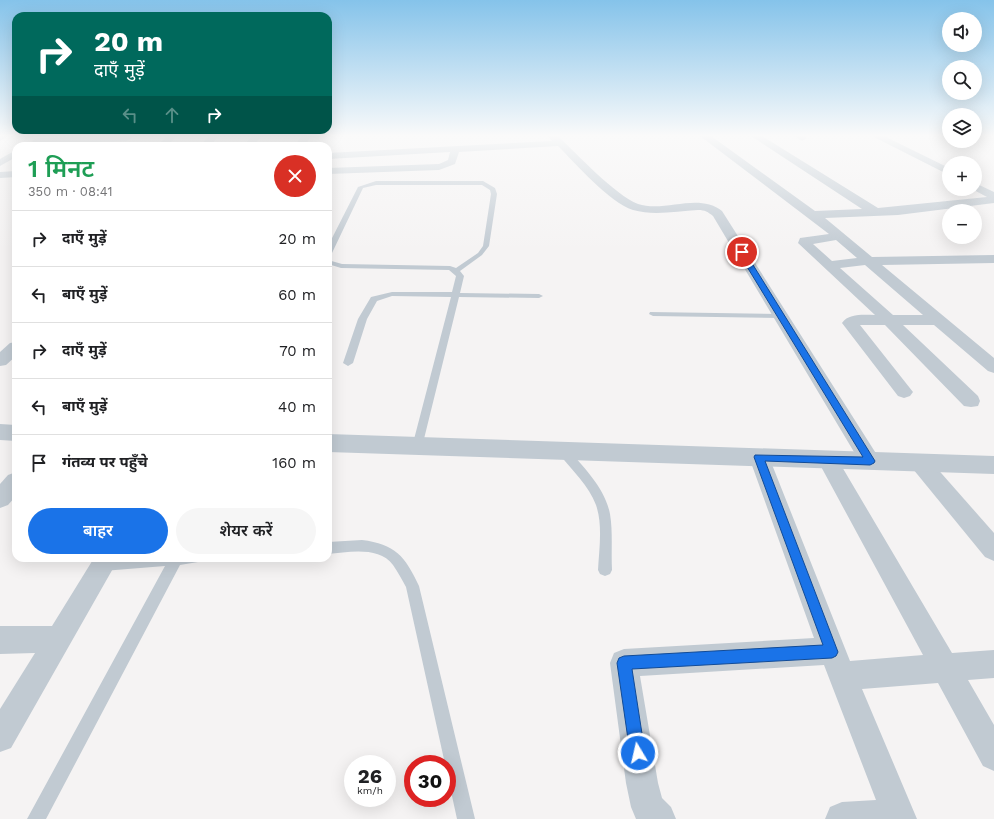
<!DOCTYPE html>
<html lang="hi">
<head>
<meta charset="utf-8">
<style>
	:root { --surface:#fff; --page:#f6f6f6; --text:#202124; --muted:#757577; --line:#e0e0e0; --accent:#1a73e8 }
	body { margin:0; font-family:"Work Sans","Noto Sans Devanagari",sans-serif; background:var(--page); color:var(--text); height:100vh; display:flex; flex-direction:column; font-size:15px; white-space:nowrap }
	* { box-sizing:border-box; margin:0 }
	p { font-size:13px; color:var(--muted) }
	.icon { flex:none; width:22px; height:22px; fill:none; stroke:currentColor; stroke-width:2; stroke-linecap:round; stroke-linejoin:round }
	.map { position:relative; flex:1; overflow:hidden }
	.sheet { position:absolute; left:12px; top:142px; width:320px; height:420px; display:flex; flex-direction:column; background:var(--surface); border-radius:12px; box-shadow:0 4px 16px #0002 }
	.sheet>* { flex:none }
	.hud { position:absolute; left:12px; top:12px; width:320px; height:122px; border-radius:12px; box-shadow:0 4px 16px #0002; background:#00695c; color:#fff; overflow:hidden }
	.buttons { position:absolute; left:942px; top:12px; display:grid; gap:8px }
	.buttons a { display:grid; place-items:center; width:40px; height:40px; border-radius:50%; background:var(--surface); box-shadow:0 4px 16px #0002; font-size:20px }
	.speed { position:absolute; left:344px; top:755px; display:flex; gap:8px; font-size:20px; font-weight:700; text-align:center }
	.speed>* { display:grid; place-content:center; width:52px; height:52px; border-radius:50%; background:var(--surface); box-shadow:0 4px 16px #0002; line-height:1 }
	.speed small { font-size:10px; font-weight:400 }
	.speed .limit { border:6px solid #d22; background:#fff; color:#111 }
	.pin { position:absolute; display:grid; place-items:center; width:34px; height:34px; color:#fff; margin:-17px; border:2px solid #fff; border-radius:50%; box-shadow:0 1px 4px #0007 }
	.me { position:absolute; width:44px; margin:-22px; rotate:351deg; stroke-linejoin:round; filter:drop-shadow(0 0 3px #0008) }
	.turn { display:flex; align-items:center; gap:14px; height:84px; padding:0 16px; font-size:18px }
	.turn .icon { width:52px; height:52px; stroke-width:2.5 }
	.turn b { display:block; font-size:28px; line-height:34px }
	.lanes { display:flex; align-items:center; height:38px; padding:0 16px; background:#0003; justify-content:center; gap:20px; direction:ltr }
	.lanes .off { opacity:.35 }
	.round { display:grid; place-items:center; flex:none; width:42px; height:42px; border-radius:21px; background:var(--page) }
	.headline { display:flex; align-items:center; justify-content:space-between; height:68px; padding:0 16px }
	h1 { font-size:24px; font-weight:600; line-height:30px; color:#1e9e55 }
	.button { display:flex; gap:8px; margin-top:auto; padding:8px 16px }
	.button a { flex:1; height:46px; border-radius:24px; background:var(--accent); color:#fff; font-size:16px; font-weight:600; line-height:46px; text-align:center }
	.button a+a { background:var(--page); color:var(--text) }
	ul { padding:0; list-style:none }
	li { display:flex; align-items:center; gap:12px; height:56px; padding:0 16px; border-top:1px solid var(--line) }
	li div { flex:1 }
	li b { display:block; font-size:15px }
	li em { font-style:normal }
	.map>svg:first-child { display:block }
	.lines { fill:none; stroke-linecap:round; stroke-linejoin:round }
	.service { fill:#c1cad2; fill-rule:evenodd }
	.minor { fill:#c1cad2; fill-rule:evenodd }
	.tertiary { fill:#c1cad2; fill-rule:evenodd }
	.route { fill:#1a73e8; stroke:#114b97 }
</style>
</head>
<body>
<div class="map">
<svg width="994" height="819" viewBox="0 0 994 819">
	<rect width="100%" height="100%" fill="#f5f3f3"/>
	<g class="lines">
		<g class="service">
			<polygon points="376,181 483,181 495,188 497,194 489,246 482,255 460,271 464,276 460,293 539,294 543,296 539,298 459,297 422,447 421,450 413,450 412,447 451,297 392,296 377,301 367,319 353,363 348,366 343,363 358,319 371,297 392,292 452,292 456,276 449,270 341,268 328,264 328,260 342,264 450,266 456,268 478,253 483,246 491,194 490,190 482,185 376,185 363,188 332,253 328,255 328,246 358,187"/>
			<polygon points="650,312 782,314 786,316 782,318 653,316 649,314"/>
			<path d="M564,448L568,449C584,468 605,488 610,514C613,532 611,552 612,570L610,574L605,576L600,574L598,570C599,550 603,525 596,505C589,486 572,470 560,455L559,452L560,449Z"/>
			<path d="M362,540C395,544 405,556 419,586L475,819H457L447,773V764H445L406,587C402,580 398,572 393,565C379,546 349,552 328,554V542Z"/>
			<polygon points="118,558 199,558 198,562 180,565 46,819 27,819 165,566 103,571 98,569 97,565 98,561"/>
		</g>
		<g class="minor">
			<polygon points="0,136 8,136 0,141"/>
			<polygon points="105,136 130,136 132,138 127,141 37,144 32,141 37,138"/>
			<polygon points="167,136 177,136 167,146 157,146"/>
			<polygon points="209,136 219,136 210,146 200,146"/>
			<polygon points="252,136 262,136 253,146 243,146"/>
			<polygon points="301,136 311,136 305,146 295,146"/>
			<path d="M548,136H558C577,154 615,195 638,204C665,213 698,192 722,211L877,455L880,461L877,467L870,469L863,467L713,216C708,212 705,210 698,210C677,211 654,216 633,210C609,202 576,164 558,146L459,152L455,164L439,170L328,174V168L439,164L448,160L450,152L328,159V153L552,141Z"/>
			<path d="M700,136H711L815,211L862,209L751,136H762L878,208L987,197L972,189H975V183L994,192V203L898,215L825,218L872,257L994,255V263L882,265L994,358V373L988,371L934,325H903L978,396L980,401L978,406L971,407L964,406L885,325H860L913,392L910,396L904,398L898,396L842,323C849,313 864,315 875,315L798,243L800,238L829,234ZM836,240L857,258L832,261L813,244ZM865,265L923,315H893L840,268Z"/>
			<polygon points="794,136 805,136 807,138 802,141"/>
			<polygon points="872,136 884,136 949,168 949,175"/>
			<polygon points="16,150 16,157 0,166 0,159"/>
			<polygon points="16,171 16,177 0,178 0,172"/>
			<polygon points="16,342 16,356 6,365 0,366 0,352 10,343"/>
			<polygon points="759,449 766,451 769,457 850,661 923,655 818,461 821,455 828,453 835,455 952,653 994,650 994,678 968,680 994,725 994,771 983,766 938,683 862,689 917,819 825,819 830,807 842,802 876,800 824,665 640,676 658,783 662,798 671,807 676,819 636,819 631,807 626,783 610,663 614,653 624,649 814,638 749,457 752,451"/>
			<polygon points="920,455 927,457 994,533 994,561 985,557 913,469 910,463 913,457"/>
			<polygon points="16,472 16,496 8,505 0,508 0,484 8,475"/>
			<polygon points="94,558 119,558 11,748 0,752 0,709 35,653 0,654 0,626 52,626"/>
		</g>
		<g class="tertiary">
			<polygon points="0,424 16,425 16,441 0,440"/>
			<polygon points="328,434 994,456 994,474 328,452"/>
		</g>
	</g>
	<linearGradient id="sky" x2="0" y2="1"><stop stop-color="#85c3ea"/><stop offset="0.54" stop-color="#fafafa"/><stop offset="1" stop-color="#fafafa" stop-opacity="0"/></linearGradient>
	<rect width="994" height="251" fill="url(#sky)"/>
	<polygon class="route" points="742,250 745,252 875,461 874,463 870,465 765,461 838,652 836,656 832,658 632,669 645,753 643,759 638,761 632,759 630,753 617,663 619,658 624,656 823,645 754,457 755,455 863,457 738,252"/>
</svg>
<div class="buttons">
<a><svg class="icon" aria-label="sound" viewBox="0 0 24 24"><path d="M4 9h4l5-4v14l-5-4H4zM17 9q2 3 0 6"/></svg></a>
<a><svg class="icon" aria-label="search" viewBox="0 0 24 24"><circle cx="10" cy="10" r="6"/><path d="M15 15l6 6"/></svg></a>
<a><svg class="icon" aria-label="layers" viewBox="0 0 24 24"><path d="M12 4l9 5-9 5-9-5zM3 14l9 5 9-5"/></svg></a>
<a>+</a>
<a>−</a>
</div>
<div class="speed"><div>26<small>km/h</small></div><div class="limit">30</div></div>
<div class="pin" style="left:742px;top:252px;background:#d93025"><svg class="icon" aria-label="arrive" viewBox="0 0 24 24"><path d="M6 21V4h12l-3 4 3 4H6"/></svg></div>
<svg class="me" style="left:638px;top:753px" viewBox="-20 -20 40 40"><circle r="17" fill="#1a73e8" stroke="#fff" stroke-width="3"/><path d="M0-11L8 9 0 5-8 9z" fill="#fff"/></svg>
<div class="hud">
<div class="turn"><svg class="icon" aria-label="right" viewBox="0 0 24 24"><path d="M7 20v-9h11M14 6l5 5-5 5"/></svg><div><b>20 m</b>दाएँ मुड़ें</div></div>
<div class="lanes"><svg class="icon off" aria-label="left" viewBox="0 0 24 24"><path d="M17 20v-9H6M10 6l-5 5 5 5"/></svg><svg class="icon off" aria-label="ahead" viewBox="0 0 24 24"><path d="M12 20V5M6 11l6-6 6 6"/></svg><svg class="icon" aria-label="right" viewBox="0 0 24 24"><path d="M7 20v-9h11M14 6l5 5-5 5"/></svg></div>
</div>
<section class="sheet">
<div class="headline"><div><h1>1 मिनट</h1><p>350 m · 08:41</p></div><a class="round" style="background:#d93025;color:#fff"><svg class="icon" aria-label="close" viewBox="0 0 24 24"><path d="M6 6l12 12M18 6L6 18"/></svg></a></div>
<ul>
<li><svg class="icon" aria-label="right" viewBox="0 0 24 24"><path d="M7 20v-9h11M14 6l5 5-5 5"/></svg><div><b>दाएँ मुड़ें</b></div><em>20 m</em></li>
<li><svg class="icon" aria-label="left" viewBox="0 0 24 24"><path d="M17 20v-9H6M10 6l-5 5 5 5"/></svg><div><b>बाएँ मुड़ें</b></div><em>60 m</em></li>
<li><svg class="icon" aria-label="right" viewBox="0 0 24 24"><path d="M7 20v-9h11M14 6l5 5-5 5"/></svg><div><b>दाएँ मुड़ें</b></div><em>70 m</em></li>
<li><svg class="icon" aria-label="left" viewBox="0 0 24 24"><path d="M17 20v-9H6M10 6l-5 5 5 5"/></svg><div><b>बाएँ मुड़ें</b></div><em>40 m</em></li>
<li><svg class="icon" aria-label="arrive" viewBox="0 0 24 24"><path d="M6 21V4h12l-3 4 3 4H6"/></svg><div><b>गंतव्य पर पहुँचे</b></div><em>160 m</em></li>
</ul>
<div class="button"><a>बाहर</a><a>शेयर करें</a></div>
</section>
</div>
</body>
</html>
